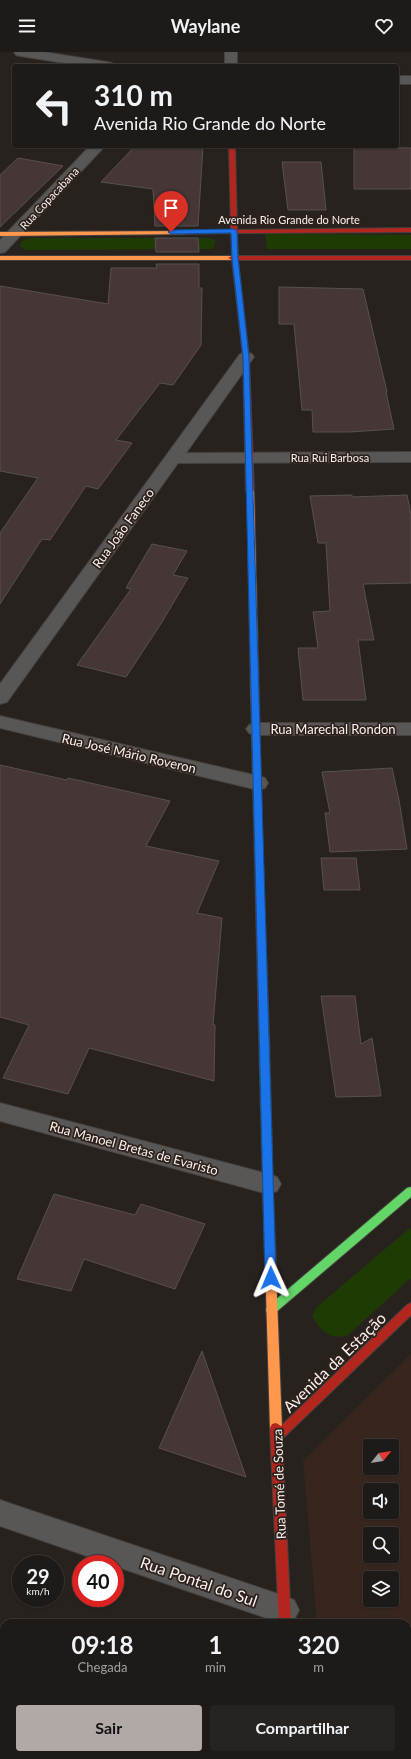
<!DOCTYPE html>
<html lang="pt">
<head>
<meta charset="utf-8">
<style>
	:root { --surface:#1e1a17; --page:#262320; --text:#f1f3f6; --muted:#a1a1a1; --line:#3c3836; --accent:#b0a9a6 }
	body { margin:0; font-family:Lato,sans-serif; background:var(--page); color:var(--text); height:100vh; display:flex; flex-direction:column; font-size:15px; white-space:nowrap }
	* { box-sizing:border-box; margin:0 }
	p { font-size:13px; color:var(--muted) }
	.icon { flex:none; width:22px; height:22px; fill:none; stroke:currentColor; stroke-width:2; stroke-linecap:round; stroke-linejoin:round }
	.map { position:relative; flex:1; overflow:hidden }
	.sheet { position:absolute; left:0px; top:1567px; width:411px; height:140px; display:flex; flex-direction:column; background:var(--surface); border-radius:12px 12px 0 0; box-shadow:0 1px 3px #0004,0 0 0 1px var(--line) }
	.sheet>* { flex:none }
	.top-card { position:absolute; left:12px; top:12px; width:387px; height:84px; border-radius:4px; box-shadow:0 1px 3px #0004,0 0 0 1px var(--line); background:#1e1a17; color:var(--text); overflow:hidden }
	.needle { width:26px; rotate:60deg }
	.tools { position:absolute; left:363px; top:1387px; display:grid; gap:8px }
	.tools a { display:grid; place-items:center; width:36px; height:36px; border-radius:4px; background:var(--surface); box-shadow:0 1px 3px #0004,0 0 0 1px var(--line); font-size:20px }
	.speed { position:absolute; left:12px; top:1503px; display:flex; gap:8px; font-size:20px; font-weight:700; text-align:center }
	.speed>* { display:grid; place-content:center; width:52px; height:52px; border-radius:50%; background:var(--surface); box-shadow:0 1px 3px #0004,0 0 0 1px var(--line); line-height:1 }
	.speed small { font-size:10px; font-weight:400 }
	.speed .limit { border:6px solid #d22; background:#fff; color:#111 }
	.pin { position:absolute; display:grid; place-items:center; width:34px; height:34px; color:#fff; margin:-41px -17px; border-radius:50% 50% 50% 0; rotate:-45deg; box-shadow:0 0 4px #0007 }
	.pin .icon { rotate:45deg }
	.me { position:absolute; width:44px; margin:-22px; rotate:359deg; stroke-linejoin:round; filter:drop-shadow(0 0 3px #0008) }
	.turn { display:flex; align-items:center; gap:14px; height:84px; padding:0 16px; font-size:18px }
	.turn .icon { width:52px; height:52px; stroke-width:2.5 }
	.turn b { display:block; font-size:28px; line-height:34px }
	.eta { display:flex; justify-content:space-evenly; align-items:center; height:68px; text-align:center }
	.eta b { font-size:24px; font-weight:700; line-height:28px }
	.action { display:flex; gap:8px; margin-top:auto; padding:8px 16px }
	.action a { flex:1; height:46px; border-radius:4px; background:var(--accent); color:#111; font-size:16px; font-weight:700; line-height:46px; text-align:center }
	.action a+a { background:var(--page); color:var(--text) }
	header { display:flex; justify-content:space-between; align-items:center; height:52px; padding:0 16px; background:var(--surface); font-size:18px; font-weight:700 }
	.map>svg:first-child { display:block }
	.built { fill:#37261e; fill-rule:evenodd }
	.green { fill:#1f3b04 }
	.building { fill:#463636; stroke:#56514f }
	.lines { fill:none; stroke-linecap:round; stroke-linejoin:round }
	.street-casing { stroke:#45403d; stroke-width:2 }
	.fast-casing { stroke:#45403d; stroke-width:2 }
	.slow-casing { stroke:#45403d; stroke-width:2 }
	.jam-casing { stroke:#45403d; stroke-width:2 }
	.street { fill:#595755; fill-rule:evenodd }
	.fast { fill:#63d668; fill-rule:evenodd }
	.slow { fill:#ff974d; fill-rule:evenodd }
	.jam { fill:#b3261e; fill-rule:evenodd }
	.route { fill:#1a73e8; stroke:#114b97 }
	.labels { text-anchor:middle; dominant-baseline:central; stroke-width:3.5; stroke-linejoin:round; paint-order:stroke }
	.far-street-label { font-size:11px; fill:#faf2ee; stroke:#2c211b }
	.street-label { font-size:13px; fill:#faf2ee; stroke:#2c211b }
	.near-street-label { font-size:16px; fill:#faf2ee; stroke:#2c211b }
</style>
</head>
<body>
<header><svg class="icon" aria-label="menu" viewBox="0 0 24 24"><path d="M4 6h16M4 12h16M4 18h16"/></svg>Waylane<svg class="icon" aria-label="heart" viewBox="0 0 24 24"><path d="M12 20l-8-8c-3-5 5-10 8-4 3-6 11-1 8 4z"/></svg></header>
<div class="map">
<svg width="411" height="1707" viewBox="0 0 411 1707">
	<rect width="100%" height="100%" fill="#28221f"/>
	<path class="built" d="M411,1302V1707H328V1703H407V1571H317L303,1409ZM370,1394H392V1416H370ZM370,1438H392V1460H370ZM370,1482H392V1504H370ZM370,1526H392V1548H370Z"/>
	<g class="green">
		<polygon points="265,182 411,183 411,197 267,197"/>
		<polygon points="29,186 209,186 215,188 215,194 210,197 25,198 20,194 21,190"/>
		<path d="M411,1175V1226L348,1283C329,1289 321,1279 312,1264L317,1255Z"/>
	</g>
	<g class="building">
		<polygon points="135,94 203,94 198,174 155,174 153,137 101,130"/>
		<polygon points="354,95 411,96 411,137 354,137"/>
		<polygon points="18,106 63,114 0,175 0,123"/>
		<polygon points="282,110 321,110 326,158 288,158"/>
		<polygon points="155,186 198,186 199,200 156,200"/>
		<polygon points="156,212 199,212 199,236 202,236 201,293 173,333 160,331 116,388 132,391 98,437 86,434 50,488 42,487 0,552 0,481 38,426 0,419 0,234 108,252 111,216 157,216"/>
		<polygon points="279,235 363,237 387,340 386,340 394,377 350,380 313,380 312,358 302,358 294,272 279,272"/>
		<polygon points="352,443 352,445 407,443 411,463 411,531 363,532 374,588 358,588 366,648 303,648 298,596 318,596 313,560 330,559 326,491 318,491 310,444"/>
		<polygon points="152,492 187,499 173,523 188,526 162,570 126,625 77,613 131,537 126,536"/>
		<polygon points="0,713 67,728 68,726 170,749 146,794 219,809 197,861 222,866 213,973 215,973 214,1029 89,996 68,1042 3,1026 29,973 0,965"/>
		<polygon points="392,716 399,748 407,797 330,800 325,761 330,761 322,720"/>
		<polygon points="321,806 356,806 360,838 324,838"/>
		<polygon points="321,944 355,944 361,992 372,986 381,1044 336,1045"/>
		<polygon points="54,1142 135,1163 141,1152 205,1172 175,1237 84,1207 71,1239 17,1227"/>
		<polygon points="202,1299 246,1425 159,1396"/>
	</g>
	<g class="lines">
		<defs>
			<g id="street">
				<polygon points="14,0 44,0 107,10 112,11 113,14 83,14 20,4 16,3"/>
				<rect x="225" y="0" width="12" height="14"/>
				<rect x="397" y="24" width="14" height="8"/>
				<polygon points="90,94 105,94 5,200 0,201 0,188"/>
				<polygon points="246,300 252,302 254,305 186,401 411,400 411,410 178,411 7,650 0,652 0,632 240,302"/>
				<polygon points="0,664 258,724 265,726 268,731 265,736 258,738 0,676"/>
				<polygon points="256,671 411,671 411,683 256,683 249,681 246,677 249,673"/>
				<polygon points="0,1051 268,1122 277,1125 281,1132 277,1139 268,1142 0,1069"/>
				<polygon points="0,1448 284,1544 294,1548 299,1558 294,1568 281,1571 115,1514 115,1512 110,1512 0,1474"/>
			</g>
			<g id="fast">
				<polygon points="255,647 259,650 263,810 259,813 255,810 251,650"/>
				<polygon points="264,979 267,980 269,983 273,1140 272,1143 268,1144 264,1143 263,1140 259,983 261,980"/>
				<polygon points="411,1135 411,1145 275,1261 271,1263 267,1261 266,1258 267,1255 407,1136"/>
			</g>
			<g id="slow">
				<polygon points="188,179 189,180 186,182 0,184 0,180"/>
				<polygon points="0,204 231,204 234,206 231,208 0,208"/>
				<polygon points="247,437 253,437 254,439 259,650 255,653 251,650"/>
				<polygon points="268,1136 272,1137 273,1140 282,1376 280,1380 276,1381 272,1380 270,1376 263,1140 264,1137"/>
			</g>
			<g id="jam">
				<polygon points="229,94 235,94 237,178 411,176 411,180 237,181 238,204 411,204 411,208 238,208 249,305 254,439 250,441 246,439 243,305 232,208 228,206 232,204 231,181 186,182 183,180 186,178 231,178"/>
				<polygon points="259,807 263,810 269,983 267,986 261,986 259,983 255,810"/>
				<polygon points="411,1251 411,1263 282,1387 291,1571 279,1571 270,1376 272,1372 276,1371 281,1374 407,1253"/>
				<rect x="283" y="1703" width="12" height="4"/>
			</g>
		</defs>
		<use href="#street" class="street-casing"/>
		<use href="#fast" class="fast-casing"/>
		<use href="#slow" class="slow-casing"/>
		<use href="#jam" class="jam-casing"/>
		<use href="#street" class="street"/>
		<use href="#fast" class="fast"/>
		<use href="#slow" class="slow"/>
		<use href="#jam" class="jam"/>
	</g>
	<polygon class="route" points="234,177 237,179 238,206 249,305 276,1226 275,1230 271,1231 267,1230 265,1226 243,305 232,206 231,181 171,182 168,180 171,178"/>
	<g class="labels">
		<g class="far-street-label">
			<text transform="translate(49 146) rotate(-47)">Rua Copacabana</text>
			<text x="289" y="167">Avenida Rio Grande do Norte</text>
			<text x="330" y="405">Rua Rui Barbosa</text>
		</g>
		<g class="street-label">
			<text transform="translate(123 476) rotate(-54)">Rua João Faneco</text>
			<text x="333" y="677">Rua Marechal Rondon</text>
			<text transform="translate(129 701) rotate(13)">Rua José Mário Roveron</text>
			<text transform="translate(134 1096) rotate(15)">Rua Manoel Bretas de Evaristo</text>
			<text transform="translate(279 1432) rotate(-92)">Rua Tomé de Souza</text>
		</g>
		<g class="near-street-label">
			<text transform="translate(334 1310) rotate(-44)">Avenida da Estação</text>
			<text transform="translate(199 1529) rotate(19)">Rua Pontal do Sul</text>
		</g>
	</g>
</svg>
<div class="tools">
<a><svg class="needle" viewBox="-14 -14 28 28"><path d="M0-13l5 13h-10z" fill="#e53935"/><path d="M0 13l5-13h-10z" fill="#a1a1a1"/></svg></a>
<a><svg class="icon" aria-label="sound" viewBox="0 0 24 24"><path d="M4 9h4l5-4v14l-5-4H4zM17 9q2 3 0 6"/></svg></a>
<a><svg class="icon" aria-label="search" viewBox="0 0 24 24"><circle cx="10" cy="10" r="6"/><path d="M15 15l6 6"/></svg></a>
<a><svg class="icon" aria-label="layers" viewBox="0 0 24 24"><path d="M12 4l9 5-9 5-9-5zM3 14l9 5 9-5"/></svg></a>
</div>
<div class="speed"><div>29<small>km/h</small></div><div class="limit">40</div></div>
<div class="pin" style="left:171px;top:180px;background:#d93025"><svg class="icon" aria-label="arrive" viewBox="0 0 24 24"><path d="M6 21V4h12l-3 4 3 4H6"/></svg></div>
<svg class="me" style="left:271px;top:1226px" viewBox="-20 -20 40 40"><path d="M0-17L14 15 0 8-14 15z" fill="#1a73e8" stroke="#fff" stroke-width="4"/></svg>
<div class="top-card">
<div class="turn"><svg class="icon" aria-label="left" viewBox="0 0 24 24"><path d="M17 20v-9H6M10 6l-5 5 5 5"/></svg><div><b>310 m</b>Avenida Rio Grande do Norte</div></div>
</div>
<section class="sheet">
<div class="eta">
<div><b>09:18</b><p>Chegada</p></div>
<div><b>1</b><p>min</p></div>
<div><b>320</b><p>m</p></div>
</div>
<div class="action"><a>Sair</a><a>Compartilhar</a></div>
</section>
</div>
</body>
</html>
